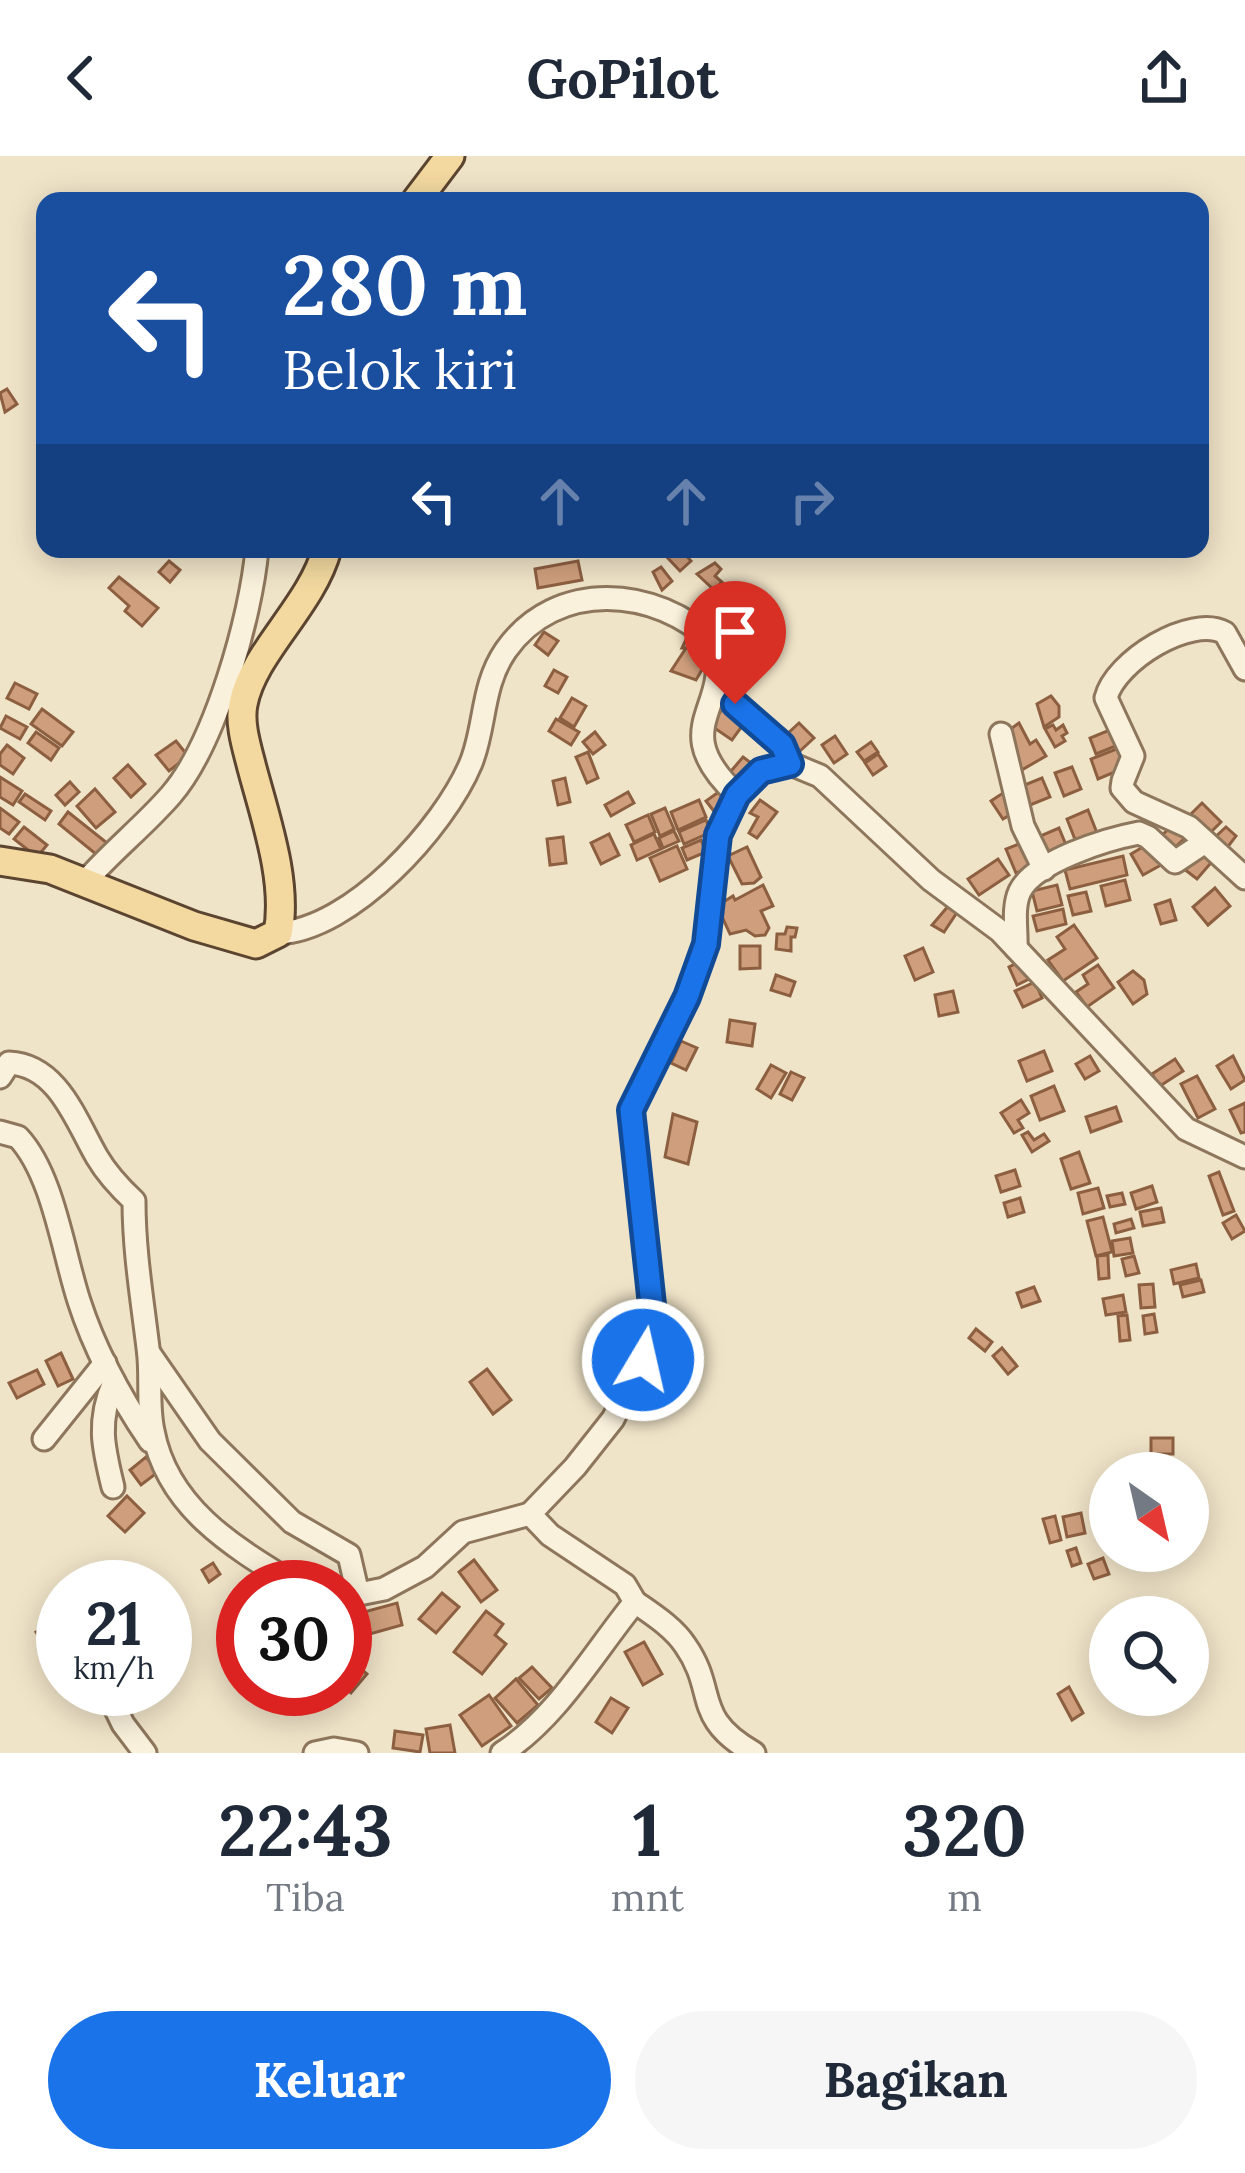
<!DOCTYPE html>
<html lang="id">
<head>
<meta charset="utf-8">
<style>
	:root { --surface:#fff; --page:#f6f6f7; --text:#1f2937; --muted:#747a83; --accent:#1a73e8 }
	body { margin:0; font-family:Lora,serif; background:var(--page); color:var(--text); height:100vh; display:flex; flex-direction:column; font-size:45px; white-space:nowrap }
	* { box-sizing:border-box; margin:0 }
	p { font-size:39px; color:var(--muted) }
	.icon { flex:none; width:66px; height:66px; fill:none; stroke:currentColor; stroke-width:2; stroke-linecap:round; stroke-linejoin:round }
	.map { position:relative; height:1597px; overflow:hidden }
	.drawer { display:flex; flex-direction:column; background:var(--surface); flex:1 }
	.drawer>* { flex:none }
	.banner { position:absolute; left:36px; top:36px; width:1173px; height:366px; border-radius:24px; box-shadow:0 6px 30px #0003; background:#1a4fa0; color:#fff; overflow:hidden }
	.needle { width:78px; rotate:146deg }
	.fabs { position:absolute; left:1089px; top:1296px; display:grid; gap:24px }
	.fabs a { display:grid; place-items:center; width:120px; height:120px; border-radius:50%; background:var(--surface); box-shadow:0 6px 30px #0003; font-size:60px }
	.speed { position:absolute; left:36px; top:1404px; display:flex; gap:24px; font-size:60px; font-weight:700; text-align:center }
	.speed>* { display:grid; place-content:center; width:156px; height:156px; border-radius:50%; background:var(--surface); box-shadow:0 6px 30px #0003; line-height:1 }
	.speed small { font-size:30px; font-weight:400 }
	.speed .limit { border:18px solid #d22; background:#fff; color:#111 }
	.pin { position:absolute; display:grid; place-items:center; width:102px; height:102px; color:#fff; margin:-123px -51px; border-radius:50% 50% 50% 0; rotate:-45deg; box-shadow:0 0 12px #0007 }
	.pin .icon { rotate:45deg }
	.me { position:absolute; width:132px; margin:-66px; rotate:9deg; stroke-linejoin:round; filter:drop-shadow(0 0 9px #0008) }
	.turn { display:flex; align-items:center; gap:42px; height:252px; padding:0 48px; font-size:54px }
	.turn .icon { width:156px; height:156px; stroke-width:2.5 }
	.turn b { display:block; font-size:84px; line-height:102px }
	.lanes { display:flex; align-items:center; height:114px; padding:0 48px; background:#0003; justify-content:center; gap:60px; direction:ltr }
	.lanes .off { opacity:.35 }
	.eta { display:flex; justify-content:space-evenly; align-items:center; height:204px; text-align:center }
	.eta b { font-size:72px; font-weight:700; line-height:84px }
	.action { display:flex; gap:24px; margin-top:auto; padding:24px 48px }
	.action a { flex:1; height:138px; border-radius:72px; background:var(--accent); color:#fff; font-size:48px; font-weight:700; line-height:138px; text-align:center }
	.action a+a { background:var(--page); color:var(--text) }
	header { display:flex; justify-content:space-between; align-items:center; height:156px; padding:0 48px; background:var(--surface); font-size:54px; font-weight:700 }
	.map>svg:first-child { display:block }
	.building { fill:#cf9f7d; stroke:#8d5f41; stroke-width:3 }
	.lines { fill:none; stroke-linecap:round; stroke-linejoin:round }
	.minor-casing { stroke:#8d765c; stroke-width:27 }
	.major-casing { stroke:#5b4430; stroke-width:33 }
	.minor { stroke:#faf1dc; stroke-width:21 }
	.major { stroke:#f3d9a0; stroke-width:27 }
	.route-casing { stroke:#114b97; stroke-width:30 }
	.route { stroke:#1a73e8; stroke-width:21 }
</style>
</head>
<body>
<header><svg class="icon" aria-label="back" viewBox="0 0 24 24"><path d="M15 5l-7 7 7 7"/></svg>GoPilot<svg class="icon" aria-label="share" viewBox="0 0 24 24"><path d="M12 15V3M7 8l5-5 5 5M5 13v7h14v-7"/></svg></header>
<div class="map">
<svg width="1245" height="1597" viewBox="0 0 1245 1597">
	<rect width="100%" height="100%" fill="#f0e4c8"/>
	<g class="building">
		<polygon points="7,233 17,248 5,256 0,237"/>
		<polygon points="672,393 680,393 691,405 680,415 665,399"/>
		<polygon points="169,405 180,414 170,426 159,416"/>
		<polygon points="578,405 582,424 538,432 535,413"/>
		<polygon points="715,407 721,413 715,420 722,426 714,434 697,418"/>
		<polygon points="661,411 672,425 662,434 653,416"/>
		<polygon points="119,421 158,452 142,470 125,455 129,450 109,432"/>
		<polygon points="691,473 710,500 696,524 671,515 686,492 682,492"/>
		<polygon points="544,476 558,485 548,499 535,489"/>
		<polygon points="554,514 567,521 558,537 545,530"/>
		<polygon points="15,527 37,538 29,553 7,542"/>
		<polygon points="1051,540 1059,550 1059,561 1044,571 1037,548"/>
		<polygon points="572,542 586,550 574,571 560,562"/>
		<polygon points="724,551 745,566 732,584 710,569"/>
		<polygon points="42,553 73,576 62,590 31,568"/>
		<polygon points="6,560 27,571 20,583 0,572"/>
		<polygon points="556,563 579,576 571,589 549,575"/>
		<polygon points="799,567 814,582 800,595 785,580"/>
		<polygon points="1019,567 1030,588 1036,584 1046,600 1020,615 1008,575"/>
		<polygon points="1053,569 1056,574 1063,569 1067,577 1062,580 1065,585 1055,591 1045,573"/>
		<polygon points="1117,571 1123,587 1096,598 1090,582"/>
		<polygon points="36,576 59,592 51,604 28,587"/>
		<polygon points="595,576 605,589 593,598 583,586"/>
		<polygon points="835,580 847,598 834,607 822,589"/>
		<polygon points="176,585 188,600 169,615 156,599"/>
		<polygon points="871,586 878,596 864,605 857,596"/>
		<polygon points="7,589 24,602 13,618 0,609 0,598"/>
		<polygon points="1119,592 1127,611 1098,623 1091,603"/>
		<polygon points="588,596 598,622 587,627 576,601"/>
		<polygon points="878,598 886,610 873,619 865,607"/>
		<polygon points="743,601 755,610 738,631 726,621"/>
		<polygon points="128,609 145,628 131,641 114,622"/>
		<polygon points="1072,611 1081,633 1064,640 1055,617"/>
		<polygon points="0,621 22,635 13,649 0,641"/>
		<polygon points="565,622 570,646 558,649 553,625"/>
		<polygon points="1042,622 1050,641 1030,649 1022,630"/>
		<polygon points="70,626 79,636 65,649 56,639"/>
		<polygon points="724,632 733,645 716,658 706,645"/>
		<polygon points="95,633 115,656 96,672 77,650"/>
		<polygon points="628,636 634,647 611,660 605,649"/>
		<polygon points="1003,637 1015,656 1003,663 991,645"/>
		<polygon points="25,638 51,655 45,664 19,646"/>
		<polygon points="699,644 706,661 678,674 671,656"/>
		<polygon points="760,644 777,656 757,682 749,677 758,661 750,657"/>
		<polygon points="1202,647 1221,666 1210,677 1191,658"/>
		<polygon points="0,652 19,666 9,678 0,672"/>
		<polygon points="665,652 674,673 660,680 651,658"/>
		<polygon points="1088,654 1097,677 1076,686 1067,663"/>
		<polygon points="68,656 107,687 97,699 59,668"/>
		<polygon points="648,659 655,676 634,686 626,669"/>
		<polygon points="706,664 711,676 684,688 679,676"/>
		<polygon points="1174,668 1186,681 1171,695 1159,682"/>
		<polygon points="24,671 47,689 37,701 14,683"/>
		<polygon points="1226,671 1236,680 1224,696 1212,684"/>
		<polygon points="1059,672 1066,689 1045,698 1038,681"/>
		<polygon points="674,675 679,685 663,692 659,682"/>
		<polygon points="609,678 619,699 601,708 591,687"/>
		<polygon points="654,678 661,693 637,704 631,689"/>
		<polygon points="563,681 566,707 550,709 547,683"/>
		<polygon points="701,684 706,696 687,704 682,692"/>
		<polygon points="1024,686 1034,710 1016,717 1006,693"/>
		<polygon points="1148,688 1161,709 1143,719 1131,698"/>
		<polygon points="677,690 687,713 660,725 650,702"/>
		<polygon points="1203,690 1216,701 1197,723 1184,713"/>
		<polygon points="747,691 761,721 754,727 742,728 728,700"/>
		<polygon points="1123,700 1127,719 1070,733 1065,714"/>
		<polygon points="998,703 1009,719 979,739 968,723"/>
		<polygon points="1125,724 1130,744 1106,750 1101,730"/>
		<polygon points="763,729 773,750 761,755 769,772 765,779 755,780 746,774 730,778 717,750 733,740 735,744"/>
		<polygon points="1057,729 1062,749 1037,755 1032,735"/>
		<polygon points="1215,732 1230,750 1208,769 1193,751"/>
		<polygon points="1086,736 1091,755 1073,759 1068,740"/>
		<polygon points="1170,744 1176,764 1161,768 1155,749"/>
		<polygon points="950,748 958,755 944,776 932,769"/>
		<polygon points="1063,753 1066,768 1037,775 1033,760"/>
		<polygon points="1074,769 1097,802 1063,825 1048,804 1065,793 1057,781"/>
		<polygon points="787,771 797,772 795,781 791,781 791,795 776,793 777,778 785,778"/>
		<polygon points="740,790 760,790 760,812 740,813"/>
		<polygon points="923,792 933,816 915,824 905,800"/>
		<polygon points="1025,803 1033,821 1017,829 1009,811"/>
		<polygon points="1098,809 1114,832 1087,851 1076,836 1088,828 1083,819"/>
		<polygon points="1133,815 1144,824 1147,838 1133,848 1118,826"/>
		<polygon points="776,819 795,826 790,840 771,834"/>
		<polygon points="1035,826 1042,842 1023,851 1015,835"/>
		<polygon points="953,835 958,856 939,860 935,839"/>
		<polygon points="730,864 755,868 752,890 727,886"/>
		<polygon points="681,885 697,892 686,914 671,907"/>
		<polygon points="1044,895 1052,915 1027,925 1019,905"/>
		<polygon points="1090,900 1099,915 1085,923 1076,908"/>
		<polygon points="1233,900 1245,924 1231,933 1217,910"/>
		<polygon points="1175,903 1183,915 1160,930 1152,918"/>
		<polygon points="771,909 786,917 771,942 757,933"/>
		<polygon points="791,916 804,922 792,944 780,938"/>
		<polygon points="1197,920 1215,953 1198,962 1181,928"/>
		<polygon points="1054,930 1064,955 1040,964 1031,940"/>
		<polygon points="1021,944 1029,957 1018,964 1023,972 1014,977 1001,957"/>
		<polygon points="1245,947 1245,976 1241,977 1230,954"/>
		<polygon points="1116,951 1121,965 1091,976 1086,961"/>
		<polygon points="673,958 697,966 688,1008 665,1001"/>
		<polygon points="1028,976 1034,984 1044,978 1049,985 1032,996 1022,979"/>
		<polygon points="1079,996 1090,1027 1071,1033 1061,1003"/>
		<polygon points="1015,1014 1020,1030 1001,1036 996,1020"/>
		<polygon points="1219,1016 1234,1055 1223,1059 1209,1020"/>
		<polygon points="1152,1030 1157,1046 1136,1053 1131,1037"/>
		<polygon points="1098,1032 1104,1052 1083,1058 1078,1037"/>
		<polygon points="1122,1037 1125,1048 1110,1051 1107,1040"/>
		<polygon points="1020,1042 1024,1056 1008,1061 1004,1047"/>
		<polygon points="1161,1052 1164,1066 1143,1070 1140,1056"/>
		<polygon points="1236,1059 1245,1075 1232,1083 1223,1067"/>
		<polygon points="1103,1061 1112,1096 1096,1100 1087,1065"/>
		<polygon points="1131,1063 1134,1072 1116,1077 1114,1068"/>
		<polygon points="1130,1082 1133,1097 1114,1100 1112,1085"/>
		<polygon points="1108,1099 1109,1122 1099,1123 1097,1100"/>
		<polygon points="1134,1100 1139,1117 1126,1120 1122,1103"/>
		<polygon points="1196,1108 1199,1122 1174,1128 1171,1114"/>
		<polygon points="1201,1124 1204,1136 1183,1141 1180,1129"/>
		<polygon points="1153,1128 1155,1151 1141,1152 1139,1129"/>
		<polygon points="1034,1131 1040,1145 1022,1151 1017,1137"/>
		<polygon points="1123,1139 1126,1156 1106,1159 1103,1143"/>
		<polygon points="1154,1158 1157,1176 1145,1178 1143,1160"/>
		<polygon points="1127,1159 1130,1184 1120,1185 1118,1160"/>
		<polygon points="976,1173 992,1186 985,1195 969,1182"/>
		<polygon points="1002,1192 1017,1210 1008,1218 993,1200"/>
		<polygon points="61,1197 73,1223 58,1230 46,1205"/>
		<polygon points="487,1213 511,1244 493,1258 470,1226"/>
		<polygon points="37,1214 44,1228 17,1242 9,1227"/>
		<rect x="1151" y="1282" width="22" height="16"/>
		<polygon points="146,1301 158,1316 141,1329 130,1314"/>
		<polygon points="127,1340 144,1357 125,1376 108,1360"/>
		<polygon points="1081,1357 1085,1377 1067,1381 1063,1361"/>
		<polygon points="1055,1360 1061,1384 1050,1387 1043,1363"/>
		<polygon points="1076,1392 1081,1407 1072,1410 1067,1395"/>
		<polygon points="1103,1402 1109,1418 1094,1423 1088,1408"/>
		<polygon points="474,1404 497,1434 481,1446 459,1416"/>
		<polygon points="213,1407 220,1418 209,1426 202,1414"/>
		<polygon points="442,1437 459,1451 436,1477 419,1463"/>
		<polygon points="397,1447 402,1469 370,1478 364,1456"/>
		<polygon points="486,1455 503,1468 495,1479 506,1488 482,1518 454,1496"/>
		<polygon points="50,1468 61,1486 48,1495 36,1476"/>
		<polygon points="644,1486 662,1518 643,1529 625,1496"/>
		<polygon points="345,1500 367,1518 351,1537 345,1532"/>
		<polygon points="532,1511 552,1532 539,1543 519,1522"/>
		<polygon points="516,1523 538,1549 517,1567 495,1542"/>
		<polygon points="1069,1531 1083,1557 1072,1564 1058,1538"/>
		<polygon points="489,1539 511,1570 482,1590 460,1559"/>
		<polygon points="611,1542 628,1552 612,1577 596,1566"/>
		<polygon points="450,1569 455,1597 430,1597 426,1573"/>
		<polygon points="395,1575 423,1579 420,1596 393,1592"/>
	</g>
	<g class="lines">
		<defs>
			<g id="minor">
				<path d="M1245,513L1225,477C1191,458 1115,505 1106,542L1133,600L1123,625L1122,632L1134,646L1189,671L1245,722"/>
				<polyline points="735,548 781,589 791,608"/>
				<polyline points="1001,578 1023,670 1044,713"/>
				<path d="M85,726C112,695 144,670 171,639C215,588 251,461 257,393"/>
				<path d="M278,777C351,774 444,672 471,607C486,570 481,530 506,494C556,423 656,430 714,487C733,554 664,570 737,639"/>
				<path d="M1016,792C1017,774 1012,752 1020,735C1035,705 1107,683 1139,677L1148,681L1175,706L1205,686"/>
				<path d="M0,921L9,907C58,909 76,965 97,1001C107,1018 119,1031 134,1045C134,1095 142,1142 148,1192C152,1219 147,1248 153,1275C168,1354 237,1393 299,1431"/>
				<path d="M0,976L18,981C53,1018 63,1096 79,1145C95,1195 121,1242 150,1285"/>
				<polyline points="149,1197 210,1285 292,1366 349,1399 358,1438"/>
				<polyline points="44,1283 105,1207"/>
				<path d="M113,1331C103,1291 97,1265 114,1226"/>
				<polyline points="349,1440 384,1433 425,1411 463,1376 530,1358"/>
				<path d="M635,1446C652,1458 673,1471 685,1489C718,1536 691,1561 754,1597"/>
				<polyline points="106,1533 123,1568 145,1597"/>
				<polyline points="315,1597 334,1593 357,1597"/>
				<path d="M502,1597C557,1562 594,1496 635,1446L625,1429L550,1379L530,1358L575,1311L613,1263L643,1204L652,1149L631,954L687,841L706,788L718,679L737,639L761,615L791,608L820,620L931,724L1000,775L1186,973L1245,1001"/>
			</g>
			<g id="major">
				<polyline points="416,45 450,0"/>
				<path d="M0,705L50,713L194,770L256,788L278,777C288,726 265,661 252,612C247,592 239,568 243,548C253,496 311,451 327,393"/>
			</g>
		</defs>
		<use href="#minor" class="minor-casing"/>
		<use href="#major" class="major-casing"/>
		<use href="#minor" class="minor"/>
		<use href="#major" class="major"/>
	</g>
	<g class="lines">
		<defs>
			<polyline id="route" points="643,1204 652,1149 631,954 687,841 706,788 718,679 737,639 761,615 790,608 782,589 735,548"/>
		</defs>
		<use href="#route" class="route-casing"/>
		<use href="#route" class="route"/>
	</g>
</svg>
<div class="fabs">
<a><svg class="needle" viewBox="-14 -14 28 28"><path d="M0-13l5 13h-10z" fill="#e53935"/><path d="M0 13l5-13h-10z" fill="#747a83"/></svg></a>
<a><svg class="icon" aria-label="search" viewBox="0 0 24 24"><circle cx="10" cy="10" r="6"/><path d="M15 15l6 6"/></svg></a>
</div>
<div class="speed"><div>21<small>km/h</small></div><div class="limit">30</div></div>
<div class="pin" style="left:735px;top:548px;background:#d93025"><svg class="icon" aria-label="arrive" viewBox="0 0 24 24"><path d="M6 21V4h12l-3 4 3 4H6"/></svg></div>
<svg class="me" style="left:643px;top:1204px" viewBox="-20 -20 40 40"><circle r="17" fill="#1a73e8" stroke="#fff" stroke-width="3"/><path d="M0-11L8 9 0 5-8 9z" fill="#fff"/></svg>
<div class="banner">
<div class="turn"><svg class="icon" aria-label="left" viewBox="0 0 24 24"><path d="M17 20v-9H6M10 6l-5 5 5 5"/></svg><div><b>280 m</b>Belok kiri</div></div>
<div class="lanes"><svg class="icon" aria-label="left" viewBox="0 0 24 24"><path d="M17 20v-9H6M10 6l-5 5 5 5"/></svg><svg class="icon off" aria-label="ahead" viewBox="0 0 24 24"><path d="M12 20V5M6 11l6-6 6 6"/></svg><svg class="icon off" aria-label="ahead" viewBox="0 0 24 24"><path d="M12 20V5M6 11l6-6 6 6"/></svg><svg class="icon off" aria-label="right" viewBox="0 0 24 24"><path d="M7 20v-9h11M14 6l5 5-5 5"/></svg></div>
</div>
</div>
<section class="drawer">
<div class="eta">
<div><b>22:43</b><p>Tiba</p></div>
<div><b>1</b><p>mnt</p></div>
<div><b>320</b><p>m</p></div>
</div>
<div class="action"><a>Keluar</a><a>Bagikan</a></div>
</section>
</body>
</html>
